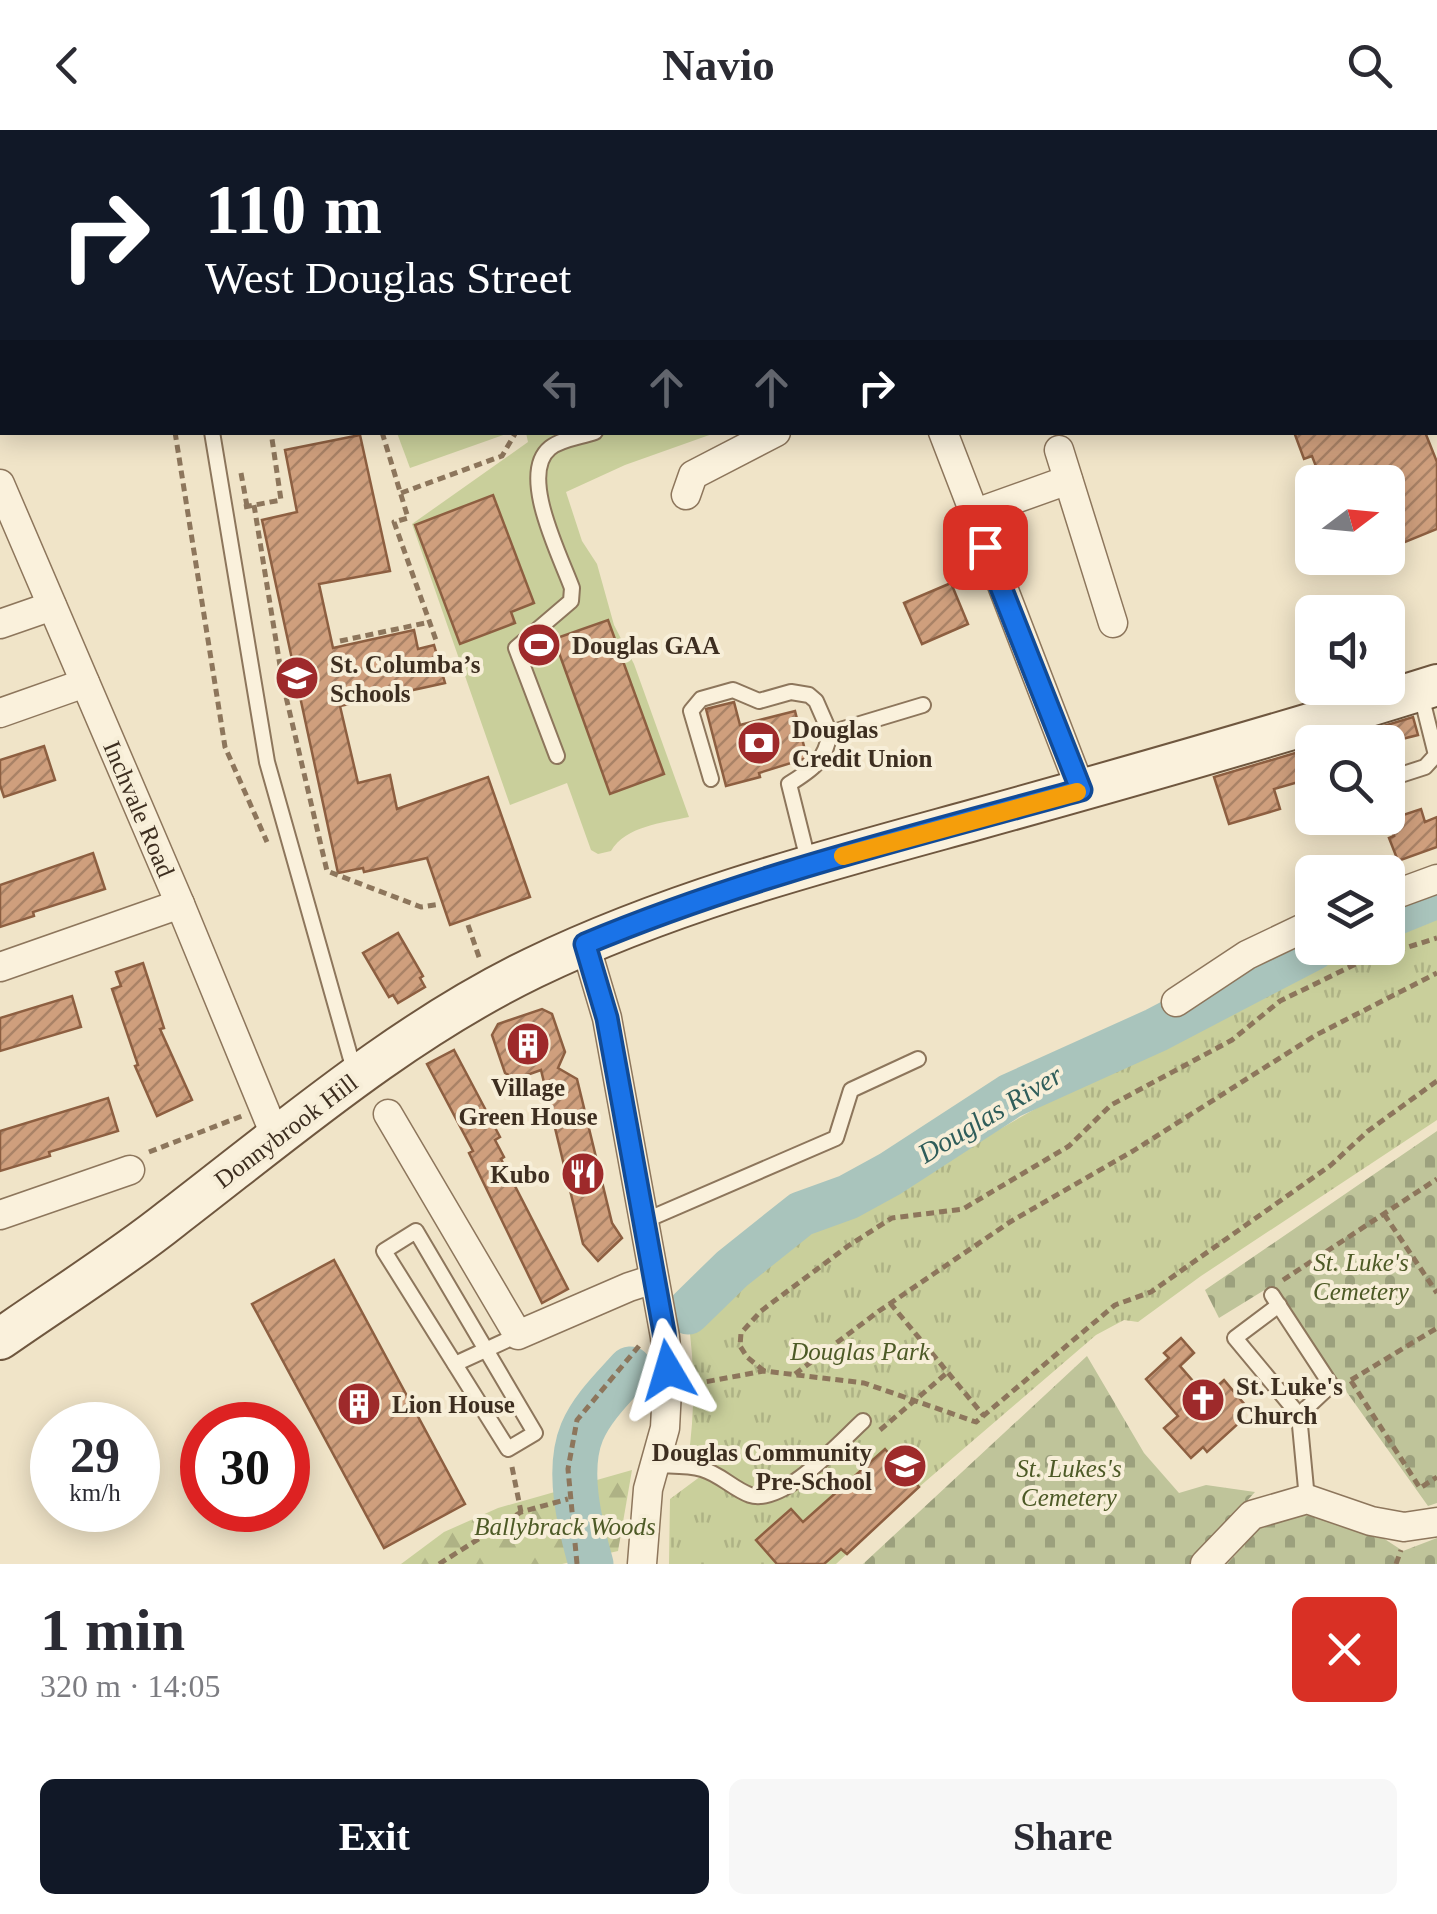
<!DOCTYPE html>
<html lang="en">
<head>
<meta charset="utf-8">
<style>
	:root { --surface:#fff; --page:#f7f7f7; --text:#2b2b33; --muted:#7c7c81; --accent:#111827 }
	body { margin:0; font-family:Georgia,serif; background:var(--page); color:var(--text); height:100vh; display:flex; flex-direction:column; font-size:38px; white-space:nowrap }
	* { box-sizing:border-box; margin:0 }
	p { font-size:32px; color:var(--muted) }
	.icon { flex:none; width:55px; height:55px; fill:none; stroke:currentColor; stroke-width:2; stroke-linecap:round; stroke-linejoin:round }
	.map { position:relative; height:1434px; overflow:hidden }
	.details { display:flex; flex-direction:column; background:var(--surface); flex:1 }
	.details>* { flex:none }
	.hud { position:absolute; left:0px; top:0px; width:1438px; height:305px; box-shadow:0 5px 25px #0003; background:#111827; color:#fff; overflow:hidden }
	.needle { width:65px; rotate:74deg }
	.controls { position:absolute; left:1295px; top:335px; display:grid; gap:20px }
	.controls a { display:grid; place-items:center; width:110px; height:110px; border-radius:15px; background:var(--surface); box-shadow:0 5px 25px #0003; font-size:50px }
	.speed { position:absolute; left:30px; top:1272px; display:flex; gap:20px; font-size:50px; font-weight:700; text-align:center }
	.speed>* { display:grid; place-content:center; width:130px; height:130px; border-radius:50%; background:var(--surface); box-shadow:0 5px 25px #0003; line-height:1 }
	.speed small { font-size:25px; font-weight:400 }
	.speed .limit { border:15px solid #d22; background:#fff; color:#111 }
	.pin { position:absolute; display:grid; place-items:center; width:85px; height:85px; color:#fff; margin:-42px; border-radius:20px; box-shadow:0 5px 15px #0006 }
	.me { position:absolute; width:110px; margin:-55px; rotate:353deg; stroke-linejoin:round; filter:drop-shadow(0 0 8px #0008) }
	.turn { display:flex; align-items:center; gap:35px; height:210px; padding:0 40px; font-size:45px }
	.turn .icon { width:130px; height:130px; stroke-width:2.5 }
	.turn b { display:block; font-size:70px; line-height:85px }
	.lanes { display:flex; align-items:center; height:95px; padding:0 40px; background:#0003; justify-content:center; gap:50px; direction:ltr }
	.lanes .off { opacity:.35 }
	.round { display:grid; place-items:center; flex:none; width:105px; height:105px; border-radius:15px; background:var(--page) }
	.summary { display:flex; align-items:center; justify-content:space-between; height:170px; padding:0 40px }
	h1 { font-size:60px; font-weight:700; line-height:75px }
	.button { display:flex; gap:20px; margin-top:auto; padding:20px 40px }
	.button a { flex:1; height:115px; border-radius:15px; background:var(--accent); color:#fff; font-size:40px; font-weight:700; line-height:115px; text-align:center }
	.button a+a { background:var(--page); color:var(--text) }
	header { display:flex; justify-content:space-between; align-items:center; height:130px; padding:0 40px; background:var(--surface); font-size:45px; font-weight:700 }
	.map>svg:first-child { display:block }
	.grass { fill:#c9cf9b }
	.forest { fill:url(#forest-firs) }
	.cemetery { fill:url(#cemetery-stones) }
	.park { fill:url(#park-tufts) }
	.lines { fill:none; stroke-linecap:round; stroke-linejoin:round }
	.river { stroke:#a9c4bc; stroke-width:45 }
	.building { fill:url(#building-hatch); stroke:#8d5f41; stroke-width:2.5 }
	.service-casing { stroke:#8d765c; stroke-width:18 }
	.minor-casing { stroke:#8d765c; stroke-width:31 }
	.secondary-casing { stroke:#6f573f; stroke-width:44 }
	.path { stroke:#8d765c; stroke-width:5; stroke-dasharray:8 5; stroke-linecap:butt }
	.service { stroke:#faf1dc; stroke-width:14 }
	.minor { stroke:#faf1dc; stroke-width:28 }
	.secondary { stroke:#faf1dc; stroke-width:40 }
	.route-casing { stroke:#114b97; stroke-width:25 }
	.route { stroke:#1a73e8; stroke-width:18 }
	.slow { stroke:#f59e0b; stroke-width:18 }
	.labels { text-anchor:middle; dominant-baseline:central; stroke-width:8; stroke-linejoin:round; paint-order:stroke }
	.poi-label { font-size:25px; font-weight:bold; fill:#3d2e20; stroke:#f7eed8; text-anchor:start }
	.street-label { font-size:25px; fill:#3d2e20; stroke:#f7eed8 }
	.park-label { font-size:25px; font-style:italic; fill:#4d5a26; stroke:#f7eed8 }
	.water-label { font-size:28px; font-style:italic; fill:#2f5d5a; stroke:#f7eed8 }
</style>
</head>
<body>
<header><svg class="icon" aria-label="back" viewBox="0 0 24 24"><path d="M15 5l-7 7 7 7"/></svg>Navio<svg class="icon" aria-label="search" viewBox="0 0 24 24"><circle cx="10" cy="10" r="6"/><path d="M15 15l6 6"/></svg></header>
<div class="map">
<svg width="1437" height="1434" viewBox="0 0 1437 1434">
	<defs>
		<pattern id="forest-firs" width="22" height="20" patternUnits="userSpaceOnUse" patternTransform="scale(2.5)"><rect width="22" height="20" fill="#c9cf9b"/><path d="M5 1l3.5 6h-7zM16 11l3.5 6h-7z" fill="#aeb285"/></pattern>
		<pattern id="cemetery-stones" width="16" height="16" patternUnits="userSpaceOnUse" patternTransform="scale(2.5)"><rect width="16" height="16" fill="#bfc49a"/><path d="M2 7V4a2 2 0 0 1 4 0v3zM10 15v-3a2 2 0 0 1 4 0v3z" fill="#9ca07d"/></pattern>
		<pattern id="park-tufts" width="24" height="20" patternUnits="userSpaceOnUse" patternTransform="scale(2.5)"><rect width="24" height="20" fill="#c9cf9b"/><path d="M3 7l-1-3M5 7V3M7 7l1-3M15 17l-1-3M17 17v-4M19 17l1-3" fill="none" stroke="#aeb285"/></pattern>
		<pattern id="building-hatch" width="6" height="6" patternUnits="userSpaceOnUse" patternTransform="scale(2.5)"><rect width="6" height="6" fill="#cf9f7d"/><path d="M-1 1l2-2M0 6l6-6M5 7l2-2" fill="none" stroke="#a98266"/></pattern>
	</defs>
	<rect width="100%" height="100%" fill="#f0e4c8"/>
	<g class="grass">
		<polygon points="429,0 796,0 797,2 430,2"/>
		<polygon points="509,303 410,338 397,303 397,302"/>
		<path d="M526,303H715L625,335L566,362L582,411L597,434L614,495L634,534L689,687C662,693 626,696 611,721L598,724L591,720L567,653L510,675L412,394L528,312Z"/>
	</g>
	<polygon class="forest" points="632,1340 618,1421 562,1434 401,1434 444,1402 498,1378"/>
	<g class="cemetery">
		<polygon points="1437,1001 1437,1373 1428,1376 1271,1156 1219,1188 1205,1160"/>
		<polygon points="1087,1226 1144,1323 1179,1363 1206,1355 1255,1362 1190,1434 863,1434"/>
		<polygon points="1305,1385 1363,1395 1403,1421 1437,1408 1437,1434 1227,1434 1266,1391"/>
	</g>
	<path class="park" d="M1437,766V990L1201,1146L1138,1192L1124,1190L1096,1205L919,1357L836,1434H669L670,1369L701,1346L688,1330C695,1282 695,1236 688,1189L704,1169L790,1094L977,1012L1318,818H1388V786Z"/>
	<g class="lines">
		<g class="river">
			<polyline points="1388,786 1437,766"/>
			<polyline points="688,1182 732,1139 801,1084 848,1067 890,1044 1010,966 1156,900 1313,818"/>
			<path d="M591,1434C580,1395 566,1341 582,1302C592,1278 613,1258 630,1239"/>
		</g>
	</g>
	<g class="building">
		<polygon points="1294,302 1425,302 1437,332 1437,399 1388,419 1388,352 1322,352 1312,326 1304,329"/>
		<polygon points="360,305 390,441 319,454 333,518 414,500 418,519 434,515 445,553 340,576 358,653 390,645 397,679 488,647 530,767 450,795 427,728 364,742 363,738 338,743 262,390 297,382 285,320"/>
		<polygon points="493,365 534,473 511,482 515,493 460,514 415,395"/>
		<polygon points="951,453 968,494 922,514 904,473"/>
		<polygon points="608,490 664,644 610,664 554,509"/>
		<polygon points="734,572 740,595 795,581 807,628 759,643 760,647 726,656 706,579"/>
		<polygon points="1413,587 1418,605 1390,612 1331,612"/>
		<polygon points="44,616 55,650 4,667 0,655 0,630"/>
		<polygon points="1312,618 1312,648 1274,659 1280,679 1229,694 1214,647"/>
		<polygon points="1421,679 1425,692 1437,687 1437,717 1398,731 1389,708 1394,706 1388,690"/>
		<polygon points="93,723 105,759 33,782 34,786 0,797 0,755"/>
		<polygon points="398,803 423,846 420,848 425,857 398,873 393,865 389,867 363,823"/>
		<polygon points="143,833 164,898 160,899 192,970 157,986 135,936 138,935 112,859 121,856 116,842"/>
		<polygon points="72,866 81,897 0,921 0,888"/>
		<polygon points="542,879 552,884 565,922 558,938 577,949 612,1093 622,1108 598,1131 583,1114 541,940 516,949 505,943 492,905 498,894"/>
		<polygon points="454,920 500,1007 495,1010 504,1027 501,1029 568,1159 542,1173 469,1023 473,1021 427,934"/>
		<polygon points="108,968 118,1001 49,1022 50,1026 0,1041 0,1001"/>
		<polygon points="334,1130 465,1374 384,1418 252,1174"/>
		<polygon points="1181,1208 1194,1223 1180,1236 1206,1266 1224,1250 1245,1275 1234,1285 1240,1292 1207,1322 1203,1317 1191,1328 1164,1298 1178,1286 1146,1249 1169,1228 1164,1223"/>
		<polygon points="885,1319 919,1357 847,1424 841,1419 824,1434 777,1434 756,1410 791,1379 803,1392"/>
	</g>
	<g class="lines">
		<defs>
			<g id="service">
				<polyline points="181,0 182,2"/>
				<polyline points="1119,0 1120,2"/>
				<polyline points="1183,0 1184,2"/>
				<polyline points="1435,217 1437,222"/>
				<polyline points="212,302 267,632 354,940"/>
				<path d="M557,626L516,518L571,471L572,458C560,425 518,344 550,318C561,309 581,307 595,302"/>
				<polyline points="711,649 691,581 701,569 733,560 759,571 791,562 809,565 816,571 830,603"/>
				<polyline points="1388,649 1425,637 1436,625 1420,561"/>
				<path d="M809,734L789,654C813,639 825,631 830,603L923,575"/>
				<polyline points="644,1091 836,1008 851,960 918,929"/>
				<polygon points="416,1101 535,1303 508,1319 384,1121"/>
				<polyline points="1272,1165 1331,1255 1299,1285 1307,1369"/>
				<polyline points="1279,1175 1235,1208 1299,1285"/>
				<polyline points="455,1234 518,1205"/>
				<path d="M656,1335C671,1336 688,1335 702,1339C720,1344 733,1359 750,1365C783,1376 840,1312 863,1291"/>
			</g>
			<g id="minor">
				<polyline points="838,0 839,2"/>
				<polyline points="943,302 1081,660"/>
				<polyline points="1059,320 1113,493"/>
				<polyline points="0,354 180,774 275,1005"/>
				<polyline points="686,365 693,345 776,302"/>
				<polyline points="973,384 1068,350"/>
				<polyline points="0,494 52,476"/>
				<polyline points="0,583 85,553"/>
				<polyline points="1388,767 1437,749"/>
				<polyline points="585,814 607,888 665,1207 668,1240 665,1298 648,1359 642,1434"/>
				<polyline points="0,837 180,774"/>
				<polyline points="1176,872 1247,825 1312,794"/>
				<polyline points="388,984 518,1205 629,1157 654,1149"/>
				<polyline points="0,1085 130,1040"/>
				<polyline points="1205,1434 1252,1385 1307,1369 1371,1391 1404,1397 1437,1392"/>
			</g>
			<path id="secondary" d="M0,1209C57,1169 117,1132 171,1089C287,1000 401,902 533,838C674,770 825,731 974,690C1129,647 1284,603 1437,555"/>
		</defs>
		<use href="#service" class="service-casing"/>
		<use href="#minor" class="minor-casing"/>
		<use href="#secondary" class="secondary-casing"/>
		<g class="path">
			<polyline points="15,0 21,2"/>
			<polyline points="112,0 112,2"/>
			<polyline points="425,0 426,2"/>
			<polyline points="902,0 903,2"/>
			<polyline points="934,2 934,0"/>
			<polyline points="0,12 2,5"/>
			<polyline points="0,51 2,110"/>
			<polyline points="0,137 2,130"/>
			<polyline points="175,302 225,617 267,712"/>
			<polyline points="382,302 408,388 394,392 437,513"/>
			<polyline points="241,343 247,376"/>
			<polyline points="401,363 502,326 516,302"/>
			<polyline points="254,375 283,554 327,741 421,777 440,774"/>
			<polyline points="244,377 281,370 271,302"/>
			<polyline points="340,511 430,492"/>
			<polyline points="468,795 480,830"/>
			<polyline points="149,1022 242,986"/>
			<polyline points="1384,1084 1437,1163"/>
			<polyline points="1283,1150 1437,1049"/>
			<polyline points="890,1173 984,1286"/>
			<polyline points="764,1241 747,1227 740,1216 741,1203 761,1181 848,1116 892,1088 963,1079 1069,1016 1111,975 1232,910 1280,871 1360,832 1437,808"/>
			<polyline points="795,1244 879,1181 1010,1092 1133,1021 1316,905 1437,843"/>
			<polyline points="1351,1250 1437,1198"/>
			<polyline points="1351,1251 1420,1358 1437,1347"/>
			<polyline points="694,1254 764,1241 864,1253 976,1292 1115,1175 1151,1162 1331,1035 1368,1001 1437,951"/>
			<polyline points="880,1300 948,1242"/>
			<polyline points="512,1337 521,1382"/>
			<polyline points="439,1434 521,1382 568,1369"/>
			<polyline points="577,1434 568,1339 577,1290 639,1216"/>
			<polyline points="1396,1434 1401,1420"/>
		</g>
		<use href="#service" class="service"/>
		<use href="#minor" class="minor"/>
		<use href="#secondary" class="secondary"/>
	</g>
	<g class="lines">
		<defs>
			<path id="route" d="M668,1240L664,1202L607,888L585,814C745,747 914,706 1081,660L985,417"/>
		</defs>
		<use href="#route" class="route-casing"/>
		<use href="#route" class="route"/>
		<polyline class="slow" points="843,726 1077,662"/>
	</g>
	<defs>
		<symbol id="stadium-disc" viewBox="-11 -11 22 22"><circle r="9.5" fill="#9e2a2b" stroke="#f7eed8"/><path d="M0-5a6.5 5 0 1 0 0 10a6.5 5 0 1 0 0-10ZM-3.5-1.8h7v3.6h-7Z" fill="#fff"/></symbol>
		<symbol id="school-disc" viewBox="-11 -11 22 22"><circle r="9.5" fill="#9e2a2b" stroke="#f7eed8"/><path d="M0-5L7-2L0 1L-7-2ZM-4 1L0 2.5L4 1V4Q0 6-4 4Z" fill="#fff"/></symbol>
		<symbol id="bank-disc" viewBox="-11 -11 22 22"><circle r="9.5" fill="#9e2a2b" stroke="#f7eed8"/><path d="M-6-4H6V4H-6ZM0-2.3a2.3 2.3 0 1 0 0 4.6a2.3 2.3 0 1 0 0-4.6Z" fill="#fff"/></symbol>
		<symbol id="building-disc" viewBox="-11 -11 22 22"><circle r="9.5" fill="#9e2a2b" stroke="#f7eed8"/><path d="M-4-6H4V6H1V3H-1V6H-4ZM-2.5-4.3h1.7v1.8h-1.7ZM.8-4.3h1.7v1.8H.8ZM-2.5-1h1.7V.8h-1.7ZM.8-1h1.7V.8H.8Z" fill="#fff"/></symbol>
		<symbol id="restaurant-disc" viewBox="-11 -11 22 22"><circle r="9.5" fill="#9e2a2b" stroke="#f7eed8"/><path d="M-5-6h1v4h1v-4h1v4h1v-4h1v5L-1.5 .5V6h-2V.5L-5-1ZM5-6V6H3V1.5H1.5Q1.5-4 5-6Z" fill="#fff"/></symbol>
		<symbol id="church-disc" viewBox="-11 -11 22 22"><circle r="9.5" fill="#9e2a2b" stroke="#f7eed8"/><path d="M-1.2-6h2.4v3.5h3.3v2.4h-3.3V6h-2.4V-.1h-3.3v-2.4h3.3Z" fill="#fff"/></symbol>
	</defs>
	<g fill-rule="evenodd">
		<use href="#stadium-disc" x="514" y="490" width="50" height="50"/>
		<use href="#school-disc" x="272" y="523" width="50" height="50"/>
		<use href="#bank-disc" x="734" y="588" width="50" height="50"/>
		<use href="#building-disc" x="503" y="889" width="50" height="50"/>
		<use href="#restaurant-disc" x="558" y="1019" width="50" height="50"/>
		<use href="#church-disc" x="1178" y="1245" width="50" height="50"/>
		<use href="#building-disc" x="334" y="1249" width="50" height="50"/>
		<use href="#school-disc" x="880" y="1311" width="50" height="50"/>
	</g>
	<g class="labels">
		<g class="poi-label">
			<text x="572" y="515">Douglas GAA</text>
			<text x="330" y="534">St. Columba’s<tspan x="330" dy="29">Schools</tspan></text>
			<text x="792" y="599">Douglas<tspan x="792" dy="29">Credit Union</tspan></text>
			<text x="528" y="957" text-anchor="middle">Village<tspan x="528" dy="29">Green House</tspan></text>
			<text x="550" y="1044" text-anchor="end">Kubo</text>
			<text x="1236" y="1256">St. Luke's<tspan x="1236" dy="29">Church</tspan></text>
			<text x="392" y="1274">Lion House</text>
			<text x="872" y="1322" text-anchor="end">Douglas Community<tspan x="872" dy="29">Pre-School</tspan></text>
		</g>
		<g class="street-label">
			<text transform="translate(139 679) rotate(67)">Inchvale Road</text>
			<text transform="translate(286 1001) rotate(-37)">Donnybrook Hill</text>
		</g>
		<g class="park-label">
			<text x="1361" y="1132">St. Luke's<tspan x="1361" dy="29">Cemetery</tspan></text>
			<text x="860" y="1221">Douglas Park</text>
			<text x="1069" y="1338">St. Lukes's<tspan x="1069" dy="29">Cemetery</tspan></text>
			<text x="565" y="1396">Ballybrack Woods</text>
		</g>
		<g class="water-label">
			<text transform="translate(990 984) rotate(-31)">Douglas River</text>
		</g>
	</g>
</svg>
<div class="controls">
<a><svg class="needle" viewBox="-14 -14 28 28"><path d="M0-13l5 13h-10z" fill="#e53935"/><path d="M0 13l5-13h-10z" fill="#7c7c81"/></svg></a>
<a><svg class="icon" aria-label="sound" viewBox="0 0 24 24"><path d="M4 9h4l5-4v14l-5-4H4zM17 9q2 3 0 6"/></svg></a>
<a><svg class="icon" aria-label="search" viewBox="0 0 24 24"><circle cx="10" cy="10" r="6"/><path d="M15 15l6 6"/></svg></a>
<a><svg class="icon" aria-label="layers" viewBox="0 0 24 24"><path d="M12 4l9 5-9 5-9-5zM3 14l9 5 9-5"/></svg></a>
</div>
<div class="speed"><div>29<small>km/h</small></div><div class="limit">30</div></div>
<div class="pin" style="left:985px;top:417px;background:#d93025"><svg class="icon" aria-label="arrive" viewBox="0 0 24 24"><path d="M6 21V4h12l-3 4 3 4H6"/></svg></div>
<svg class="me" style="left:668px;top:1240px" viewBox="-20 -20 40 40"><path d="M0-17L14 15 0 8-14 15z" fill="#1a73e8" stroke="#fff" stroke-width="4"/></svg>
<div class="hud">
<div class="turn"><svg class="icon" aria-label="right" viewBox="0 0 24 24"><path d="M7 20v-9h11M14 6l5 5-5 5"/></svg><div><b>110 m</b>West Douglas Street</div></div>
<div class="lanes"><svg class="icon off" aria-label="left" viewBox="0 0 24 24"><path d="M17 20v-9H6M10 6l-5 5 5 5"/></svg><svg class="icon off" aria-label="ahead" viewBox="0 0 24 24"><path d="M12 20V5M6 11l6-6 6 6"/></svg><svg class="icon off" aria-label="ahead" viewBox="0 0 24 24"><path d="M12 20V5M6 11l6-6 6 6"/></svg><svg class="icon" aria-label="right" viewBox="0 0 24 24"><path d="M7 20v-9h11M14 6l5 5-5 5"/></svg></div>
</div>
</div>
<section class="details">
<div class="summary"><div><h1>1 min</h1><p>320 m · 14:05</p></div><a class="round" style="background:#d93025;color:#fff"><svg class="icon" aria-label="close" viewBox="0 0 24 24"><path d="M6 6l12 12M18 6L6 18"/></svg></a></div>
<div class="button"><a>Exit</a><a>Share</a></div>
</section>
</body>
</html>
